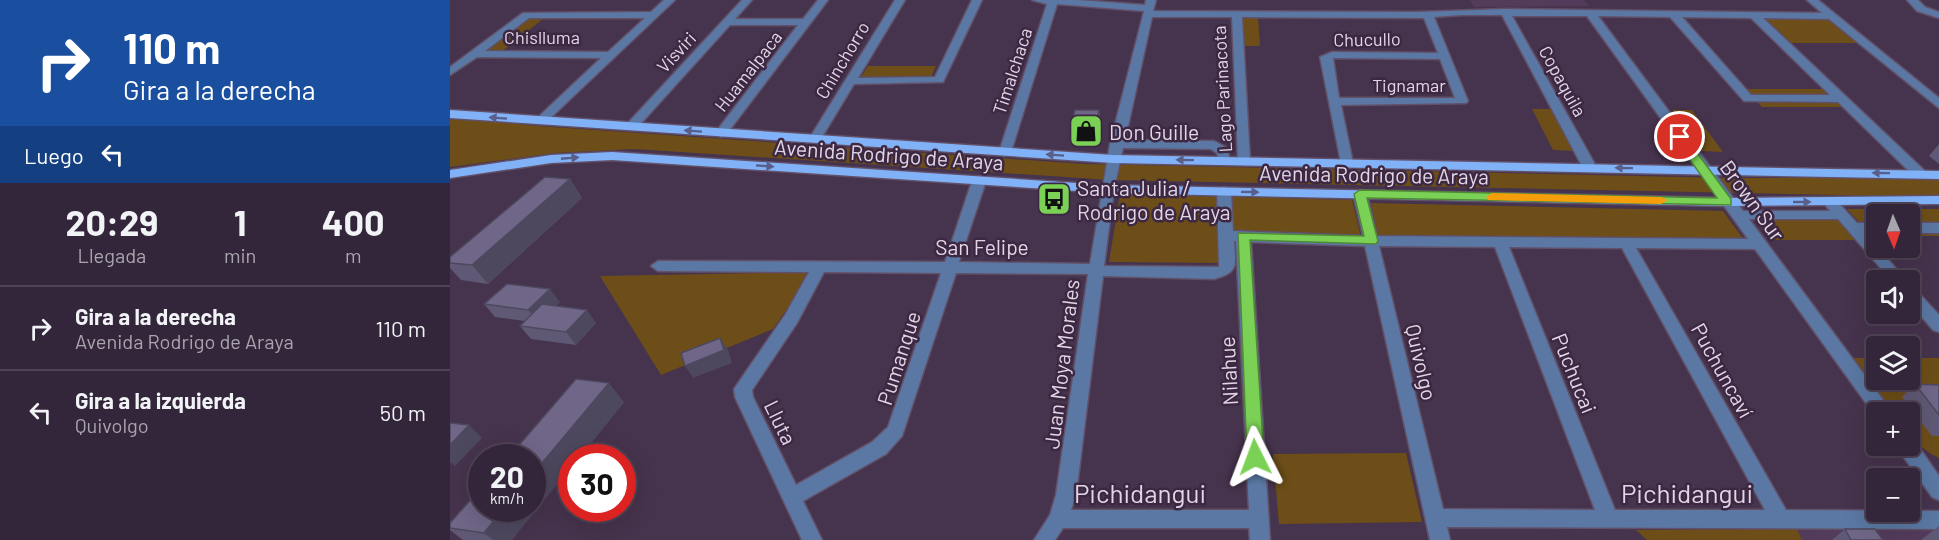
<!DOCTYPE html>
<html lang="es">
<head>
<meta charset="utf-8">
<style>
	:root { --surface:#34263a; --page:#3c2e42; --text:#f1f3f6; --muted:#a9a5af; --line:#4e4354 }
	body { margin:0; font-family:Barlow,sans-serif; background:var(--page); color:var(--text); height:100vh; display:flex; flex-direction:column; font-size:22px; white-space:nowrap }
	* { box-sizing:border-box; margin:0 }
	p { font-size:20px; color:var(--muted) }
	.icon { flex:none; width:33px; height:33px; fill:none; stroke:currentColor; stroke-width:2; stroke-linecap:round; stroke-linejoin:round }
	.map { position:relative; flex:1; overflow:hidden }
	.panel { display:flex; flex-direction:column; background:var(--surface); width:450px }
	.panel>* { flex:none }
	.banner { background:#1a4fa0; color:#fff; overflow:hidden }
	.needle { width:39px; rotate:178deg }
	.controls { position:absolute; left:1416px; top:204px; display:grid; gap:12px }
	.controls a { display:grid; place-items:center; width:54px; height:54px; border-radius:6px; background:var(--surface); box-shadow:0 6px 24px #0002,0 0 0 2px var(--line); font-size:30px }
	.speed { position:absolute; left:18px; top:444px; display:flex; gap:12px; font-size:30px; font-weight:700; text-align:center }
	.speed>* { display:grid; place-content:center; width:78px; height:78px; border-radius:50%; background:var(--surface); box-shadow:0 6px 24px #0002,0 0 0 2px var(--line); line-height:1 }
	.speed small { font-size:15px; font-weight:400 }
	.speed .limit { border:9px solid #d22; background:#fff; color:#111 }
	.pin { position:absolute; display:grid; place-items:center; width:51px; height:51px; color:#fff; margin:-26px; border:3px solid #fff; border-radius:50%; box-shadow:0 2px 6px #0007 }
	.me { position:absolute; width:66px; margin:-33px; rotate:357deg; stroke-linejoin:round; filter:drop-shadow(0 0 4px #0008) }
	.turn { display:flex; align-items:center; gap:21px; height:126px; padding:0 24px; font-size:27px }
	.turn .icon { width:78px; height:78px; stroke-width:2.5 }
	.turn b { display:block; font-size:42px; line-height:51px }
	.then { display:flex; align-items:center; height:57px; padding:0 24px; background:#0003; gap:12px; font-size:22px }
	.eta { display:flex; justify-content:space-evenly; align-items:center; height:102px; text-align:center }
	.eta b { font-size:36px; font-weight:700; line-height:42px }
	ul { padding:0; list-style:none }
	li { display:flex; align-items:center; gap:18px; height:84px; padding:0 24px; border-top:2px solid var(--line) }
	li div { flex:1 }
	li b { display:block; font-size:22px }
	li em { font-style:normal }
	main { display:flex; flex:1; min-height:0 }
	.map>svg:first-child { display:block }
	.built { fill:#533b5b }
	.green { fill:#6d4e18 }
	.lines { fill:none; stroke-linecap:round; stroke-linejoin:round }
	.minor-casing { stroke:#625069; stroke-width:3 }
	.major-casing { stroke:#625069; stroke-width:3 }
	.minor { fill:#5a78a3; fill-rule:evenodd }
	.major { fill:#81b2f8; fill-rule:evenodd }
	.wall { fill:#605975 }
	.shaded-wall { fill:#4e485f }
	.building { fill:#706788; stroke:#4e485f; stroke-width:1.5 }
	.oneway { fill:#585f8b }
	.route { fill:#7bd155; stroke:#508837; stroke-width:1.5 }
	.slow { fill:#f59e0b }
	.labels { text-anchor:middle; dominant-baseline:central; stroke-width:5; stroke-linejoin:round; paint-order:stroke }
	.far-street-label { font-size:18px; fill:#e2d6e6; stroke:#3c2842 }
	.poi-label { font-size:21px; fill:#e2d6e6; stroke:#3c2842; text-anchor:start }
	.street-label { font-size:21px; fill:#e2d6e6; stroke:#3c2842 }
	.near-street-label { font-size:26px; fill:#e2d6e6; stroke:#3c2842 }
</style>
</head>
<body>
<main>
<section class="panel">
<div class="banner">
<div class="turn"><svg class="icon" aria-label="right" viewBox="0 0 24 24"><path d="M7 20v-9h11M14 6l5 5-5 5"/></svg><div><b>110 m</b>Gira a la derecha</div></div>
<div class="then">Luego<svg class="icon" aria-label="left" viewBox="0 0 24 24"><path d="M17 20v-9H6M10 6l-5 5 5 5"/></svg></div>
</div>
<div class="eta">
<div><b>20:29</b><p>Llegada</p></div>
<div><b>1</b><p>min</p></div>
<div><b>400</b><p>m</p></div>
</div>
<ul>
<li><svg class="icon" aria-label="right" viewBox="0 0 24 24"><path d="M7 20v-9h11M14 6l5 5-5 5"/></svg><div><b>Gira a la derecha</b><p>Avenida Rodrigo de Araya</p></div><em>110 m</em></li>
<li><svg class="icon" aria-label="left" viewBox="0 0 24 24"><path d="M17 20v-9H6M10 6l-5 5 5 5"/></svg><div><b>Gira a la izquierda</b><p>Quivolgo</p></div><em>50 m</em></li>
</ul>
</section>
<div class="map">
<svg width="1489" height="540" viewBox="0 0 1489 540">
	<rect width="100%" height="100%" fill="#46334d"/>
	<g class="built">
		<polygon points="1020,0 1134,0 1139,6 1024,7"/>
		<polygon points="1489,528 1489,540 1352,540 1347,529"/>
	</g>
	<g class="green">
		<polygon points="791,16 808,16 810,46 792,46"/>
		<polygon points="75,18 94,18 51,52 31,52"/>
		<polygon points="1310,18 1378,18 1409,43 1337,43"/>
		<polygon points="418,66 486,66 481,77 411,77"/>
		<polygon points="1295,89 1376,89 1395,107 1312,107"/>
		<polygon points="1082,109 1102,109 1124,151 1103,150"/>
		<polygon points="1222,110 1242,110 1273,152 1252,151"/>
		<polygon points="0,117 87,126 634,164 1277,178 1489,178 1489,197 661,180 184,149 105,153 0,167"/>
		<polygon points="670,194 902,200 911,237 770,230 770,263 659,262"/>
		<polygon points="921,203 1273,211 1294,240 928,236"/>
		<polygon points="1397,209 1489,209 1489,236 1460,236 1460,214 1426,214 1426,236 1422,236"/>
		<polygon points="1305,219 1388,219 1406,240 1321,240"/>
		<polygon points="362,272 323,329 211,375 150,276"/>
		<path d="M1399,358H1426V380H1460V358H1489V458C1468,448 1460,436 1460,412H1444Z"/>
		<polygon points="956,453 972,522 829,524 823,454"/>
		<polygon points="1347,529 1352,540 1197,540 1186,530"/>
	</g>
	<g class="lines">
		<defs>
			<g id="minor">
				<path d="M214,0H225L94,124H86L84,121L151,58L27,57L0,75V67L73,13L201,12ZM79,18H195L158,52L35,51Z"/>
				<polygon points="292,0 302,0 285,19 353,19 368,0 378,0 275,136 271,137 265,133 348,25 280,25 185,130 177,130 177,124"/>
				<polygon points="445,0 455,0 408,78 485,77 522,0 532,0 493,82 404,84 369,142 361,142 359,139"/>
				<path d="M582,0H628L695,5L696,0H706L703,11L968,12L1055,9L1372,13L1357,0H1368L1489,98V108L1379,19L1313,18L1475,171L1477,174L1475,177H1465L1388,102L1294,101L1220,17L1148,16L1293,211H1380L1373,202L1380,198L1385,199L1407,223H1426V233H1415L1456,280H1441L1388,219H1299L1442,412H1426V417L1305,249L1186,248L1336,510L1489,511V529L997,527L1000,540H980L915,246L801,242L820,540H800L799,528H613L605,540H584L600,515L606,495L638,274L506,273L452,436L436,454L353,501L372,540H352L285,397L284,389L335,315L359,272L208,271L201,266L208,261L495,262L522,181L529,177L536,181L509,262L640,264L660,144L694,11L607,4L561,152L555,156L549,152L597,4ZM1011,15H1052L1133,168L1140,172L1147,168L1062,16H1137L1298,239L927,236L917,194L910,190L903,194L913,236L783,231L781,191L774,187L767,191L769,267L654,266L664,189L673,148L761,149L767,153L769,164H779L780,161L777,148L764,141L675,140L702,17H782L788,161L794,165L800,161L792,17L974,18L988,53L882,52L870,57L891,163L897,167L903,163L891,105L1016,103L1018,101L984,17ZM1232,17L1301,18L1380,95H1301ZM883,58L990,59L1005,98H889ZM784,241H786L799,510H621L626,495L653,276L764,279C790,272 785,265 784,241ZM929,246L1045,247L1145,510L993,509ZM1059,247L1172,248L1315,510H1165ZM374,272L491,273L438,427L422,442L346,485L303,397L302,390L347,323Z"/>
				<polygon points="1457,0 1468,0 1475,7 1489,12 1489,18 1467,11"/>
				<rect x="1460" y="223" width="29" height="10"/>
				<polygon points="1460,287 1465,289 1489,315 1489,332 1483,330 1460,303"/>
				<polygon points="1460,439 1464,440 1489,476 1489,500 1482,497 1450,452 1448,446 1460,446"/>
			</g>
			<g id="major">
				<polygon points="0,110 663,155 1489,171 1489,179 663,163 0,118"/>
				<polygon points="162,152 657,185 1277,198 1489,196 1489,204 1277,206 657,193 162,160 101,163 0,178 0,170 101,155"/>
			</g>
		</defs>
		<use href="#minor" class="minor-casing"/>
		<use href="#major" class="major-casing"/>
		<use href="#minor" class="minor"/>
		<use href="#major" class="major"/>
	</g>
	<g class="wall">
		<polygon points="649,110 651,122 647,141 621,140 620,128"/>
		<polygon points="1489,144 1489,164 1479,156"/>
		<polygon points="120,179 132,198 38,284 11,280 0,268 0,257"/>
		<polygon points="110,302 105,306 146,323 126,345 81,339 70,326 75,321 45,317 34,304"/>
		<polygon points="1465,384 1489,385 1489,436 1482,436 1452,397"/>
		<polygon points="174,402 129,458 122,458 62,540 13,540 0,530 0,523"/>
		<polygon points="1489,526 1489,540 1471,540"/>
		<polygon points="1395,529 1433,540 1382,540"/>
	</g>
	<g class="shaded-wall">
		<polygon points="649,110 651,122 647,141 645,128"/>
		<polygon points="120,179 132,198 38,284 22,265"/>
		<polygon points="100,289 110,302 89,322 78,310"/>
		<polygon points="137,310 146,323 126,345 116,332"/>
		<polygon points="270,338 278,350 282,363 243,378 235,366"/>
		<polygon points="159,383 174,402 129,458 122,458 122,466 62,540 43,540 34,533 54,508 82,508 82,475"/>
		<polygon points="19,425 32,438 5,466 0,462 0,445"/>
	</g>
	<g class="building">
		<polygon points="625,110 649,110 645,128 620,128"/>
		<polygon points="95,177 120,179 22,265 0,263 0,257"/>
		<polygon points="57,284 100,289 78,310 34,304"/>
		<polygon points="92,304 137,310 116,332 70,326"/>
		<polygon points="270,338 274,350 235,366 231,353"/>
		<polygon points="126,379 159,383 82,475 82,458 58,458"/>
		<polygon points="1465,384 1489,385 1489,415"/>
		<polygon points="0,423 19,425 0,445"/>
		<polygon points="32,487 32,508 54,508 34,533 0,528 0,523"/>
		<polygon points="1395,529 1425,529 1433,540 1401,540"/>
	</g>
	<defs><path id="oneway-solid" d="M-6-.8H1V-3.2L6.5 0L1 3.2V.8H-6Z" transform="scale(1.5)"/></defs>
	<g class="oneway">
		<use href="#oneway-solid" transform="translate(48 118) rotate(-176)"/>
		<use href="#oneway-solid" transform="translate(243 131) rotate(-176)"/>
		<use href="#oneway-solid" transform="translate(605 155) rotate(-176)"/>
		<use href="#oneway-solid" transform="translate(120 158) rotate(-5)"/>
		<use href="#oneway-solid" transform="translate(735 160) rotate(-179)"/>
		<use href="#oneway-solid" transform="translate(315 166) rotate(4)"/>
		<use href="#oneway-solid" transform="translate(1174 168) rotate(-179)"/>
		<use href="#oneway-solid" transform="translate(1431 173) rotate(-179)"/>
		<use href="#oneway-solid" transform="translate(800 192) rotate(1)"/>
		<use href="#oneway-solid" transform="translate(1352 202)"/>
	</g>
	<polygon class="route" points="1230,134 1234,135 1281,199 1281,205 917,198 928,241 926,244 800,240 814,457 811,462 805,464 799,462 797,457 788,233 914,236 904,194 910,190 1267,198 1224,137"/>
	<polygon class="slow" points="1042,193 1211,197 1218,200 1211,204 1038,200 1036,197"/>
	<defs>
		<symbol id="shop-square" viewBox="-11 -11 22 22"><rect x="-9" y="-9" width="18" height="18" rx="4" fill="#7bd155" stroke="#3c2842"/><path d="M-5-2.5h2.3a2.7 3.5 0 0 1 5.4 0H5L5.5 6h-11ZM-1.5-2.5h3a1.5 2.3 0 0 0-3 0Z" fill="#111"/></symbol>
		<symbol id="bus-square" viewBox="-11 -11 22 22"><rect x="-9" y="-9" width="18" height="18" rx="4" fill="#7bd155" stroke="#3c2842"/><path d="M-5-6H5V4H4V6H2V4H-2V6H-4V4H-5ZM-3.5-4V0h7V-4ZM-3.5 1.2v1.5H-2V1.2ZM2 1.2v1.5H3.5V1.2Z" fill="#111"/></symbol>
	</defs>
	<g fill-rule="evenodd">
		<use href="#shop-square" x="617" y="112" width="38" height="38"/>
		<use href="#bus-square" x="585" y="180" width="38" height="38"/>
	</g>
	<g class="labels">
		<g class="far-street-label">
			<text x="92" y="37">Chislluma</text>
			<text transform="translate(917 39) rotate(-1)">Chucullo</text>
			<text transform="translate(226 52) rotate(-47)">Visviri</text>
			<text transform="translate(392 60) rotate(-59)">Chinchorro</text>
			<text transform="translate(298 71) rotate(-52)">Huamalpaca</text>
			<text transform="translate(562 71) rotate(-72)">Timalchaca</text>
			<text transform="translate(1113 81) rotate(61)">Copaquila</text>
			<text x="959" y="85">Tignamar</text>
			<text transform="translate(772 89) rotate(-93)">Lago Parinacota</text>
		</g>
		<g class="poi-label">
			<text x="659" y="131">Don Guille</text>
			<text x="627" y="187">Santa Julia /<tspan x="627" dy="24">Rodrigo de Araya</tspan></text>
		</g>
		<g class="street-label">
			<text transform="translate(439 154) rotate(4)">Avenida Rodrigo de Araya</text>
			<text transform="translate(924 174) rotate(1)">Avenida Rodrigo de Araya</text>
			<text transform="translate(1303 200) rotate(54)">Brown Sur</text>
			<text x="532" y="246">San Felipe</text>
			<text transform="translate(448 358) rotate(-72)">Pumanque</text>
			<text transform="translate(972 362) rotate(77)">Quivolgo</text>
			<text transform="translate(611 364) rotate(-83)">Juan Moya Morales</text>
			<text transform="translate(1273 370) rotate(61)">Puchuncaví</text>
			<text transform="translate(778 371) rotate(-93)">Nilahue</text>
			<text transform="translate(1125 373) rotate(68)">Puchucai</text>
			<text transform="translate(331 422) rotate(64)">Lluta</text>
		</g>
		<g class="near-street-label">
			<text x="690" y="492">Pichidangui</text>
			<text x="1237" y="492">Pichidangui</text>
		</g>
	</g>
</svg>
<div class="controls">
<a><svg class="needle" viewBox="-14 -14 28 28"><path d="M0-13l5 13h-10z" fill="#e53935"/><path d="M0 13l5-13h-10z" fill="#a9a5af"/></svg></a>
<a><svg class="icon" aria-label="sound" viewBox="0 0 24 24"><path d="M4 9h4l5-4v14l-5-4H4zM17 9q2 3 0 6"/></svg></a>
<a><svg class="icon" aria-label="layers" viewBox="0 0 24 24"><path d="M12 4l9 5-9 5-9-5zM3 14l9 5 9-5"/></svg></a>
<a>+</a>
<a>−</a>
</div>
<div class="speed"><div>20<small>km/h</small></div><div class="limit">30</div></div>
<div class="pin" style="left:1230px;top:137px;background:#d93025"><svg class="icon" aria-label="arrive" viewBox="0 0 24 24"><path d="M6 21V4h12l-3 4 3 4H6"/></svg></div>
<svg class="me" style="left:805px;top:457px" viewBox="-20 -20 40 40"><path d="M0-17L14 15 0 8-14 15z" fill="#7bd155" stroke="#fff" stroke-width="4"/></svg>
</div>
</main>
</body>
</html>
